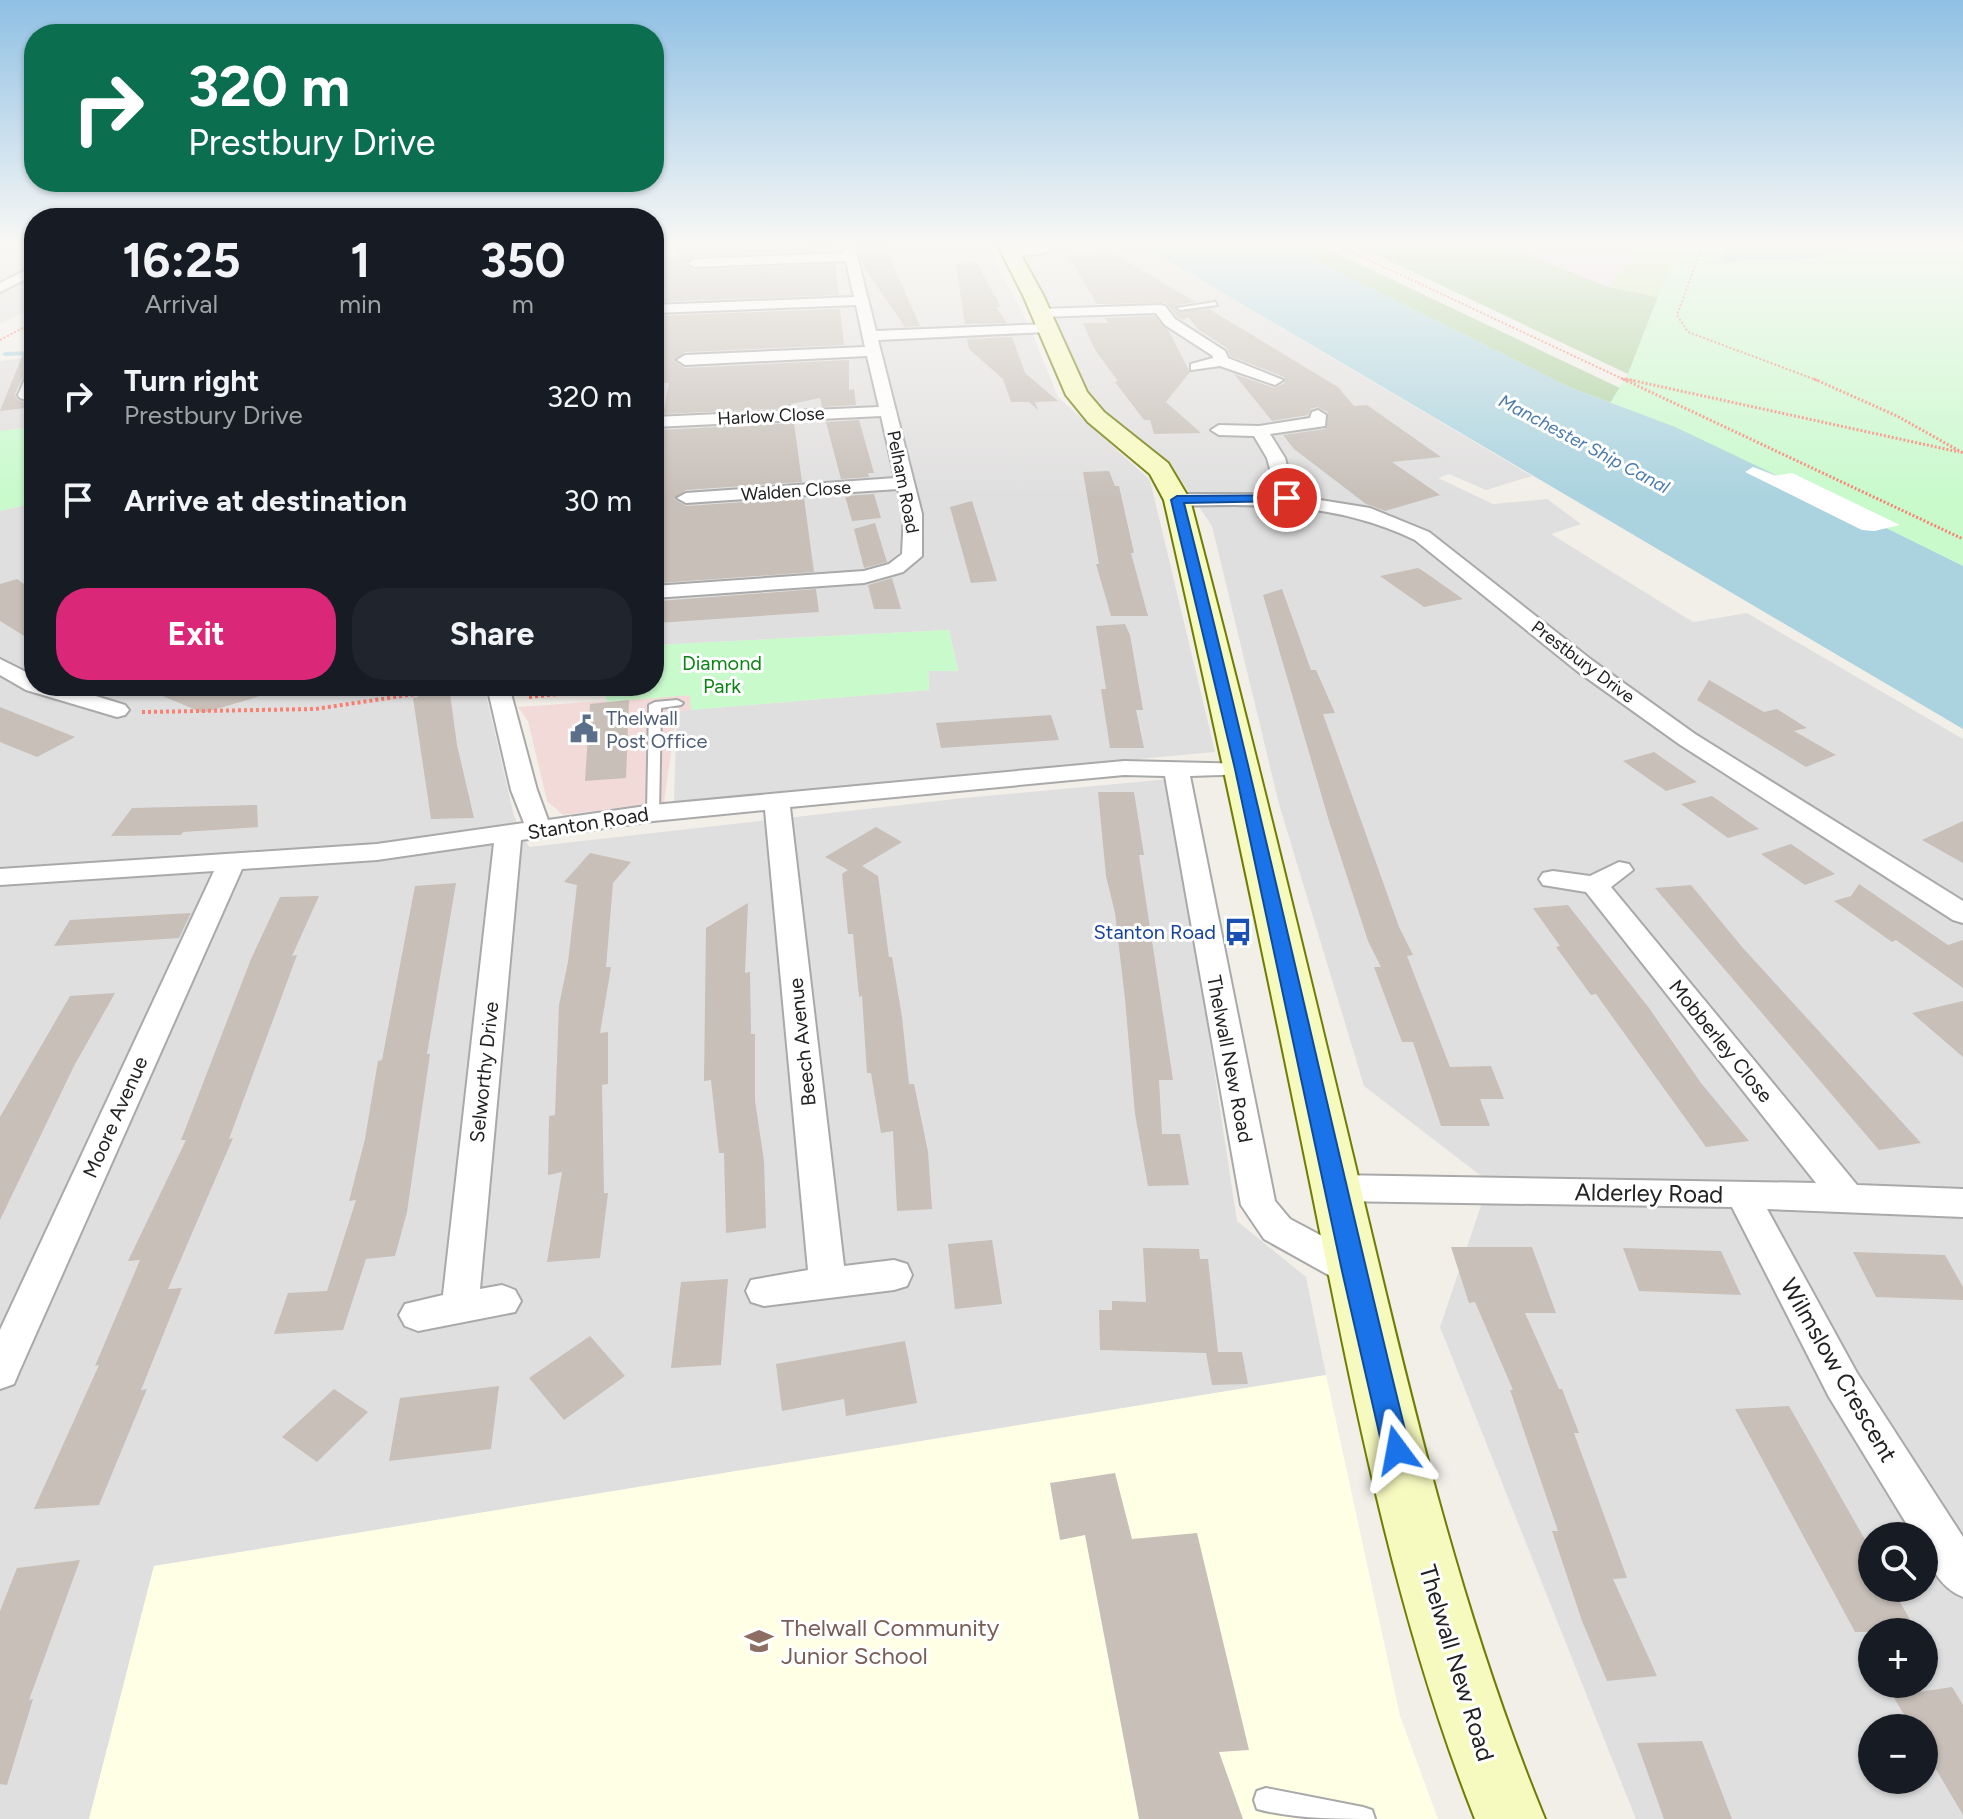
<!DOCTYPE html>
<html lang="en">
<head>
<meta charset="utf-8">
<style>
	:root { --surface:#171b24; --page:#20242c; --text:#f1f3f6; --muted:#9ea1a6; --accent:#db2777 }
	body { margin:0; font-family:Figtree,sans-serif; background:var(--page); color:var(--text); height:100vh; display:flex; flex-direction:column; font-size:30px; white-space:nowrap }
	* { box-sizing:border-box; margin:0 }
	p { font-size:26px; color:var(--muted) }
	.icon { flex:none; width:44px; height:44px; fill:none; stroke:currentColor; stroke-width:2; stroke-linecap:round; stroke-linejoin:round }
	.map { position:relative; flex:1; overflow:hidden }
	.drawer { position:absolute; left:24px; top:208px; width:640px; height:488px; display:flex; flex-direction:column; background:var(--surface); border-radius:32px; box-shadow:0 2px 6px #0004 }
	.drawer>* { flex:none }
	.top-card { position:absolute; left:24px; top:24px; width:640px; height:168px; border-radius:32px; box-shadow:0 2px 6px #0004; background:#0b6e4f; color:#fff; overflow:hidden }
	.fabs { position:absolute; left:1858px; top:1522px; display:grid; gap:16px }
	.fabs a { display:grid; place-items:center; width:80px; height:80px; border-radius:50%; background:var(--surface); box-shadow:0 2px 6px #0004; font-size:40px }
	.pin { position:absolute; display:grid; place-items:center; width:68px; height:68px; color:#fff; margin:-34px; border:4px solid #fff; border-radius:50%; box-shadow:0 2px 8px #0007 }
	.me { position:absolute; width:88px; margin:-44px; rotate:347deg; stroke-linejoin:round; filter:drop-shadow(0 0 6px #0008) }
	.turn { display:flex; align-items:center; gap:28px; height:168px; padding:0 32px; font-size:36px }
	.turn .icon { width:104px; height:104px; stroke-width:2.5 }
	.turn b { display:block; font-size:56px; line-height:68px }
	.eta { display:flex; justify-content:space-evenly; align-items:center; height:136px; text-align:center }
	.eta b { font-size:48px; font-weight:700; line-height:56px }
	.primary-button { display:flex; gap:16px; margin-top:auto; padding:16px 32px }
	.primary-button a { flex:1; height:92px; border-radius:32px; background:var(--accent); color:#fff; font-size:32px; font-weight:700; line-height:92px; text-align:center }
	.primary-button a+a { background:var(--page); color:var(--text) }
	ul { padding:0; list-style:none }
	li { display:flex; align-items:center; gap:24px; height:104px; padding:0 32px }
	li div { flex:1 }
	li b { display:block; font-size:30px }
	li em { font-style:normal }
	.map>svg:first-child { display:block }
	.residential { fill:#e0dfdf; fill-rule:evenodd }
	.commercial { fill:#f2dad9 }
	.industrial { fill:#ebdbe8 }
	.education { fill:#ffffe5 }
	.grass { fill:#cdebb0 }
	.forest { fill:#add19e }
	.park { fill:#c8facc }
	.water { fill:#aad3df }
	.pier { fill:#fff }
	.lines { fill:none; stroke-linecap:round; stroke-linejoin:round }
	.stream { fill:#aad3df; fill-rule:evenodd }
	.building { fill:#c7bfb8 }
	.lane-casing { stroke:#a9a9a9; stroke-width:4 }
	.street-casing { stroke:#a9a9a9; stroke-width:4 }
	.secondary-casing { stroke:#707d05; stroke-width:4 }
	.path-far2 { stroke:#fa8072; stroke-width:2; stroke-dasharray:2 2; stroke-linecap:butt }
	.path-far1 { stroke:#fa8072; stroke-width:3; stroke-dasharray:2 2; stroke-linecap:butt }
	.path { stroke:#fa8072; stroke-width:4; stroke-dasharray:3 3; stroke-linecap:butt }
	.lane { fill:#fff; fill-rule:evenodd }
	.street { fill:#fff; fill-rule:evenodd }
	.secondary { fill:#f7fabf; fill-rule:evenodd }
	.route { fill:#1a73e8; stroke:#114b97; stroke-width:2 }
	.labels { text-anchor:middle; dominant-baseline:central; stroke-width:6; stroke-linejoin:round; paint-order:stroke }
	.far-street-label { font-size:18px; fill:#222; stroke:#fff }
	.far-water-label { font-size:18px; font-style:italic; fill:#4a7aab; stroke:#fff }
	.park-label { font-size:20px; fill:#0c8416; stroke:#fff }
	.service-label { font-size:20px; fill:#4e5e75; stroke:#fff; text-anchor:start }
	.street-label { font-size:20px; fill:#222; stroke:#fff }
	.transit-label { font-size:20px; fill:#164399; stroke:#fff; text-anchor:end }
	.near-street-label { font-size:24px; fill:#222; stroke:#fff }
	.near-education-label { font-size:24px; fill:#785e54; stroke:#fff; text-anchor:start }
</style>
</head>
<body>
<div class="map">
<svg width="1963" height="1819" viewBox="0 0 1963 1819">
	<rect width="100%" height="100%" fill="#f2efe9"/>
	<g class="residential">
		<polygon points="0,244 34,244 34,307 0,324"/>
		<polygon points="691,244 985,244 1029,325 1058,397 1150,480 1215,752 674,802 677,711 929,690 928,671 958,670 949,630 656,645 654,660 654,251"/>
		<path d="M1012,244H1140L1532,476L1486,490L1449,474L1438,478L1493,504L1547,499L1581,524L1551,534L1693,622L1747,613L1963,739V1819H1636L1440,1327L1489,1182L1364,1086L1279,804L1212,526L1167,460L1107,417L1074,376ZM1872,1536H1924V1588H1872ZM1872,1632H1924V1684H1872ZM1872,1728H1924V1780H1872Z"/>
		<polygon points="34,357 34,427 0,431 0,361"/>
		<polygon points="34,503 34,686 484,686 514,816 529,847 964,798 1170,779 1237,1221 1306,1277 1326,1375 154,1566 89,1819 0,1819 0,511"/>
	</g>
	<polygon class="commercial" points="691,695 691,710 677,712 664,802 563,815 547,801 528,721 518,707"/>
	<polygon class="industrial" points="1502,244 1621,244 1640,250 1608,287"/>
	<polygon class="education" points="1326,1375 1400,1716 1438,1819 89,1819 154,1566"/>
	<polygon class="grass" points="1621,244 1679,244 1670,268 1693,264 1658,297 1608,287 1639,251"/>
	<g class="forest">
		<polygon points="1283,244 1317,244 1620,388 1778,476 1675,427 1569,387"/>
		<polygon points="1354,244 1502,244 1608,287 1658,297 1628,374"/>
	</g>
	<g class="park">
		<polygon points="1679,244 1963,244 1963,566 1886,528 1898,525 1793,474 1778,476 1675,427 1610,403 1628,374"/>
		<polygon points="34,427 34,503 0,511 0,431"/>
		<polygon points="949,630 958,671 928,671 929,690 691,710 690,695 606,702 606,693 583,695 584,686 654,686 656,645"/>
	</g>
	<g class="water">
		<polygon points="1140,244 1283,244 1569,387 1675,427 1778,476 1753,467 1874,531 1886,528 1963,566 1963,729"/>
		<path d="M1725,244L1816,249L1830,244H1852C1819,266 1770,257 1732,262L1722,260Z"/>
	</g>
	<polygon class="pier" points="1753,467 1774,476 1792,473 1900,525 1874,531 1862,530 1745,472"/>
	<g class="lines">
		<g class="stream">
			<polygon points="667,244 674,244 654,249 654,247"/>
			<polygon points="34,351 34,355 5,356 2,354 5,352"/>
		</g>
	</g>
	<g class="building">
		<polygon points="811,244 833,244 834,250 694,256 685,264 694,270 835,264 839,295 654,302 654,259 678,259 678,250 810,248"/>
		<polygon points="857,244 884,244 920,326 905,327 863,266"/>
		<polygon points="1112,253 1196,302 1177,305 1174,309 1178,312 1209,309 1338,387 1354,406 1367,405 1441,457 1392,462 1440,495 1385,511 1366,504 1294,449 1283,435 1325,429 1328,412 1317,407 1311,409 1308,415 1272,421 1234,374 1274,388 1285,383 1284,377 1230,356 1227,348 1199,330 1188,317 1183,320 1177,317 1166,303 1097,304 1068,256"/>
		<polygon points="976,262 1001,307 996,307 1007,323 965,324 956,264"/>
		<polygon points="840,309 844,345 685,352 674,361 685,368 849,360 849,390 854,389 856,405 822,407 820,398 791,404 792,408 663,414 669,383 659,383 660,370 654,370 654,316"/>
		<polygon points="1155,316 1168,330 1190,372 1166,402 1201,433 1154,434 1150,420 1144,420 1115,382 1118,381 1095,350 1083,323 1108,323 1105,318"/>
		<polygon points="33,329 34,375 22,378 15,394 18,400 25,403 34,399 34,407 0,411"/>
		<polygon points="1012,337 1025,373 1058,401 1035,402 1038,410 1029,402 1011,402 1003,379 969,349 967,339"/>
		<polygon points="859,420 874,473 868,473 869,477 841,479 826,422"/>
		<polygon points="794,423 802,482 686,490 674,499 686,506 804,498 814,572 660,583 661,571 654,572 654,446 660,430"/>
		<polygon points="1109,471 1115,486 1119,486 1134,553 1131,553 1148,616 1111,616 1096,564 1099,564 1083,472"/>
		<polygon points="874,494 881,518 852,521 845,496"/>
		<polygon points="972,501 997,581 971,583 950,507"/>
		<polygon points="875,523 887,562 864,568 854,529"/>
		<polygon points="1418,568 1423,571 1463,599 1424,607 1380,576"/>
		<polygon points="892,578 901,609 874,609 868,585"/>
		<polygon points="17,579 34,591 34,642 0,621 0,584"/>
		<polygon points="816,589 819,612 657,623 659,601"/>
		<polygon points="1282,589 1311,670 1316,670 1335,713 1323,714 1399,927 1413,955 1407,956 1450,1067 1491,1066 1504,1099 1480,1099 1490,1126 1441,1126 1413,1042 1402,1042 1374,967 1381,967 1368,941 1329,821 1263,595"/>
		<polygon points="1125,624 1130,635 1143,710 1136,710 1144,748 1110,748 1101,689 1106,689 1096,626"/>
		<polygon points="1709,680 1764,712 1777,709 1807,728 1794,731 1836,755 1806,767 1697,700"/>
		<polygon points="139,686 269,686 270,693 203,713"/>
		<polygon points="418,686 449,686 457,745 474,818 431,819 413,698 418,697"/>
		<polygon points="629,700 626,778 585,781 590,704"/>
		<polygon points="0,707 75,737 37,757 0,742"/>
		<polygon points="1051,715 1059,740 941,748 936,723"/>
		<polygon points="1654,752 1697,782 1666,791 1623,761"/>
		<polygon points="1098,792 1134,792 1144,855 1139,855 1173,1080 1159,1080 1162,1134 1180,1134 1189,1185 1148,1186 1135,1114 1125,999 1115,913 1106,876"/>
		<polygon points="1712,796 1759,829 1728,838 1681,804"/>
		<polygon points="257,805 258,827 183,832 181,835 111,836 132,808"/>
		<polygon points="1963,821 1963,863 1922,840"/>
		<polygon points="876,827 902,842 862,866 878,876 889,957 892,957 902,1017 909,1084 914,1084 928,1152 932,1209 897,1211 893,1131 881,1133 871,1073 867,1073 862,996 859,997 853,934 848,934 842,874 848,870 825,857"/>
		<polygon points="1791,844 1835,874 1805,885 1761,854"/>
		<polygon points="590,853 631,862 613,883 606,967 611,967 600,1033 608,1032 608,1084 602,1085 604,1193 608,1193 600,1258 547,1262 562,1172 548,1175 549,1116 555,1115 559,1005 568,962 577,885 564,882"/>
		<polygon points="456,883 427,1054 430,1054 407,1212 395,1256 366,1259 343,1330 274,1334 288,1293 327,1291 356,1200 349,1201 365,1139 378,1061 382,1060 415,886"/>
		<polygon points="1859,884 1948,945 1963,940 1963,988 1896,940 1892,942 1834,901 1851,896"/>
		<polygon points="1691,885 1742,947 1921,1143 1879,1150 1655,888"/>
		<polygon points="319,896 292,956 297,955 229,1139 233,1138 168,1289 182,1288 141,1390 147,1389 99,1505 34,1509 99,1365 95,1366 140,1260 128,1261 186,1140 181,1140 251,959 280,897"/>
		<polygon points="748,903 745,973 750,972 751,1034 755,1034 755,1101 764,1161 766,1228 726,1233 724,1153 719,1153 711,1080 704,1081 706,928"/>
		<polygon points="1568,905 1649,1008 1701,1083 1749,1141 1706,1147 1596,994 1591,995 1556,947 1560,946 1533,908"/>
		<polygon points="191,913 179,938 54,946 70,920"/>
		<polygon points="115,993 74,1066 0,1220 0,1117 70,996"/>
		<polygon points="1963,1001 1963,1057 1912,1013"/>
		<polygon points="992,1240 1002,1304 955,1309 948,1244"/>
		<polygon points="1451,1247 1532,1247 1556,1313 1525,1313 1559,1389 1562,1389 1579,1433 1574,1433 1627,1578 1613,1579 1657,1676 1607,1681 1582,1621 1552,1531 1558,1531 1510,1390 1513,1390 1475,1302 1469,1303"/>
		<polygon points="1143,1248 1199,1249 1200,1259 1208,1259 1218,1352 1242,1352 1248,1384 1212,1385 1206,1353 1100,1350 1099,1310 1112,1310 1112,1301 1146,1302"/>
		<polygon points="1623,1248 1721,1251 1741,1295 1639,1291"/>
		<polygon points="1853,1252 1945,1255 1963,1287 1963,1300 1876,1297"/>
		<polygon points="728,1279 721,1365 671,1368 681,1282"/>
		<polygon points="590,1336 625,1376 564,1420 529,1378"/>
		<polygon points="905,1341 917,1403 846,1416 844,1399 782,1411 776,1364"/>
		<polygon points="499,1386 491,1449 389,1461 400,1398"/>
		<polygon points="334,1389 368,1412 317,1462 282,1437"/>
		<polygon points="1789,1406 1872,1552 1872,1588 1892,1588 1917,1632 1855,1632 1735,1409"/>
		<polygon points="1115,1473 1132,1539 1197,1533 1249,1750 1219,1752 1243,1819 1139,1819 1085,1535 1060,1540 1050,1483"/>
		<polygon points="80,1560 29,1700 33,1699 7,1785 0,1784 0,1611 17,1568"/>
		<polygon points="1952,1687 1963,1705 1963,1815 1924,1749 1924,1728 1912,1728 1893,1696"/>
		<polygon points="1702,1741 1732,1819 1664,1819 1637,1743"/>
	</g>
	<g class="lines">
		<defs>
			<g id="lane">
				<polygon points="1215,302 1217,305 1180,310 1177,308"/>
				<polygon points="677,700 683,703 681,705 661,708 659,813 653,817 647,813 649,705 655,702"/>
				<path d="M1266,1788L1363,1807L1372,1810L1375,1819C1337,1819 1294,1819 1257,1809L1254,1800L1257,1791Z"/>
			</g>
			<g id="street">
				<polygon points="842,244 854,244 876,331 1047,324 1054,328 1047,332 878,340 922,514 922,556 903,572 864,583 654,598 654,586 864,571 889,564 902,554 904,514 898,489 686,503 677,498 686,493 895,478 881,416 654,427 654,417 879,407 867,356 685,365 677,360 685,355 865,347 856,305 654,313 654,305 854,297 846,261 694,267 688,263 694,259 844,253"/>
				<path d="M1061,244C1048,255 1018,260 1004,250L1010,246Z"/>
				<polygon points="34,266 34,275 0,292 0,283"/>
				<polygon points="1160,305 1165,306 1175,319 1225,351 1228,358 1283,380 1275,385 1220,366 1191,370 1191,364 1213,358 1213,356 1165,325 1156,313 1041,317 1034,313 1041,309"/>
				<polygon points="31,377 34,378 34,395 26,400 20,398 18,395 25,379"/>
				<path d="M1318,410L1326,415L1325,426L1270,434L1285,458L1295,496L1370,508L1429,532L1593,661L1695,734L1963,901V923L1953,920L1679,744L1577,671L1415,540C1336,502 1263,504 1177,506L1168,500L1177,494H1277L1267,458L1254,436L1219,435L1211,430L1219,425L1259,426L1310,418L1312,412Z"/>
				<polygon points="0,659 34,676 34,686 63,686 125,705 129,710 125,715 117,717 26,690 0,675"/>
				<polygon points="487,686 509,686 537,790 548,820 653,805 1124,761 1252,764 1255,769 1252,774 1190,776 1275,1201 1290,1219 1367,1260 1372,1271 1367,1282 1354,1286 1341,1282 1264,1239 1241,1205 1165,776 1124,775 790,807 844,1266 894,1260 907,1264 912,1275 907,1286 894,1290 764,1306 751,1302 746,1291 751,1280 808,1270 765,810 653,821 521,840 480,1289 502,1285 515,1290 521,1301 515,1312 418,1331 405,1326 399,1315 405,1304 443,1295 494,843 377,860 242,869 19,1372 14,1384 0,1389 0,1330 214,871 0,885 0,869 377,844 524,823 511,790"/>
				<path d="M1619,862L1629,864L1633,870L1611,887L1857,1185L1963,1189V1217L1767,1209L1857,1373L1963,1537V1597C1940,1588 1924,1561 1924,1536H1914L1829,1397L1732,1207L1335,1201L1323,1197L1318,1188L1323,1179L1335,1175L1816,1183L1586,892L1543,885L1539,879L1543,873L1553,871L1590,876Z"/>
			</g>
			<path id="secondary" d="M997,244H1015L1043,295L1087,392L1104,412L1168,463L1190,500C1248,719 1301,939 1354,1160C1407,1382 1458,1608 1545,1819H1475C1395,1617 1354,1399 1311,1187C1264,957 1216,728 1164,500L1150,474L1088,422L1066,395L1023,295Z"/>
		</defs>
		<use href="#lane" class="lane-casing"/>
		<use href="#street" class="street-casing"/>
		<use href="#secondary" class="secondary-casing"/>
		<g class="path-far2">
			<polyline points="1335,244 1627,381"/>
			<polyline points="1703,244 1677,315 1688,332 1819,381"/>
			<polyline points="0,340 34,322"/>
			<polyline points="1621,378 1635,381"/>
		</g>
		<g class="path-far1">
			<polyline points="1623,379 1963,539"/>
			<polyline points="1626,379 1959,452"/>
			<polyline points="1814,379 1897,416 1963,453"/>
		</g>
		<g class="path">
			<polyline points="529,697 606,689 643,689"/>
			<polyline points="142,712 315,709 469,686"/>
		</g>
		<use href="#lane" class="lane"/>
		<use href="#street" class="street"/>
		<use href="#secondary" class="secondary"/>
	</g>
	<linearGradient id="sky" x2="0" y2="1"><stop stop-color="#8fc0e4"/><stop offset="0.49" stop-color="#f9f8f5"/><stop offset="1" stop-color="#f9f8f5" stop-opacity="0"/></linearGradient>
	<rect width="1963" height="498" fill="url(#sky)"/>
	<path class="route" d="M1287,495L1291,496V501L1184,503C1264,818 1332,1135 1410,1450L1406,1458L1397,1462L1387,1458L1383,1450L1342,1271L1235,769L1171,500L1177,496Z"/>
	<defs>
		<symbol id="civic-bare" viewBox="-9 -9 18 18"><path d="M-.6-6.5H3V-4.5H.6V-3L4-1V1h2V6H-6V1h2V-1L-.6-3ZM-1.2 2.5V6h2.4V2.5Z" fill="#5c6f8a" stroke="#fff" stroke-width="2.5" paint-order="stroke"/></symbol>
		<symbol id="bus-bare" viewBox="-9 -9 18 18"><path d="M-5-6H5V4H4V6H2V4H-2V6H-4V4H-5ZM-3.5-4V0h7V-4ZM-3.5 1.2v1.5H-2V1.2ZM2 1.2v1.5H3.5V1.2Z" fill="#1a4fb4" stroke="#fff" stroke-width="2.5" paint-order="stroke"/></symbol>
		<symbol id="school-bare" viewBox="-9 -9 18 18"><path d="M0-5L7-2L0 1L-7-2ZM-4 1L0 2.5L4 1V4Q0 6-4 4Z" fill="#8d6e63" stroke="#fff" stroke-width="2.5" paint-order="stroke"/></symbol>
	</defs>
	<g fill-rule="evenodd">
		<use href="#civic-bare" x="564" y="709" width="40" height="40"/>
		<use href="#bus-bare" x="1218" y="912" width="40" height="40"/>
		<use href="#school-bare" x="739" y="1621" width="40" height="40"/>
	</g>
	<g class="labels">
		<g class="far-street-label">
			<text transform="translate(771 416) rotate(-3)">Harlow Close</text>
			<text transform="translate(903 482) rotate(79)">Pelham Road</text>
			<text transform="translate(796 491) rotate(-4)">Walden Close</text>
			<text transform="translate(1583 662) rotate(37)">Prestbury Drive</text>
		</g>
		<g class="far-water-label">
			<text transform="translate(1584 444) rotate(28)">Manchester Ship Canal</text>
		</g>
		<g class="park-label">
			<text x="722" y="663">Diamond<tspan x="722" dy="23">Park</tspan></text>
		</g>
		<g class="service-label">
			<text x="606" y="718">Thelwall<tspan x="606" dy="23">Post Office</tspan></text>
		</g>
		<g class="street-label">
			<text transform="translate(588 823) rotate(-9)">Stanton Road</text>
			<text transform="translate(1721 1041) rotate(51)">Mobberley Close</text>
			<text transform="translate(802 1042) rotate(-96)">Beech Avenue</text>
			<text transform="translate(1230 1059) rotate(79)">Thelwall New Road</text>
			<text transform="translate(484 1072) rotate(-84)">Selworthy Drive</text>
			<text transform="translate(115 1117) rotate(-66)">Moore Avenue</text>
		</g>
		<g class="transit-label">
			<text x="1216" y="932">Stanton Road</text>
		</g>
		<g class="near-street-label">
			<text transform="translate(1649 1193) rotate(1)">Alderley Road</text>
			<text transform="translate(1839 1370) rotate(60)">Wilmslow Crescent</text>
			<text transform="translate(1457 1663) rotate(73)">Thelwall New Road</text>
		</g>
		<g class="near-education-label">
			<text x="781" y="1627">Thelwall Community<tspan x="781" dy="28">Junior School</tspan></text>
		</g>
	</g>
</svg>
<div class="fabs">
<a><svg class="icon" aria-label="search" viewBox="0 0 24 24"><circle cx="10" cy="10" r="6"/><path d="M15 15l6 6"/></svg></a>
<a>+</a>
<a>−</a>
</div>
<div class="pin" style="left:1287px;top:498px;background:#d93025"><svg class="icon" aria-label="arrive" viewBox="0 0 24 24"><path d="M6 21V4h12l-3 4 3 4H6"/></svg></div>
<svg class="me" style="left:1397px;top:1450px" viewBox="-20 -20 40 40"><path d="M0-17L14 15 0 8-14 15z" fill="#1a73e8" stroke="#fff" stroke-width="4"/></svg>
<div class="top-card">
<div class="turn"><svg class="icon" aria-label="right" viewBox="0 0 24 24"><path d="M7 20v-9h11M14 6l5 5-5 5"/></svg><div><b>320 m</b>Prestbury Drive</div></div>
</div>
<section class="drawer">
<div class="eta">
<div><b>16:25</b><p>Arrival</p></div>
<div><b>1</b><p>min</p></div>
<div><b>350</b><p>m</p></div>
</div>
<ul>
<li><svg class="icon" aria-label="right" viewBox="0 0 24 24"><path d="M7 20v-9h11M14 6l5 5-5 5"/></svg><div><b>Turn right</b><p>Prestbury Drive</p></div><em>320 m</em></li>
<li><svg class="icon" aria-label="arrive" viewBox="0 0 24 24"><path d="M6 21V4h12l-3 4 3 4H6"/></svg><div><b>Arrive at destination</b></div><em>30 m</em></li>
</ul>
<div class="primary-button"><a>Exit</a><a>Share</a></div>
</section>
</div>
</body>
</html>
